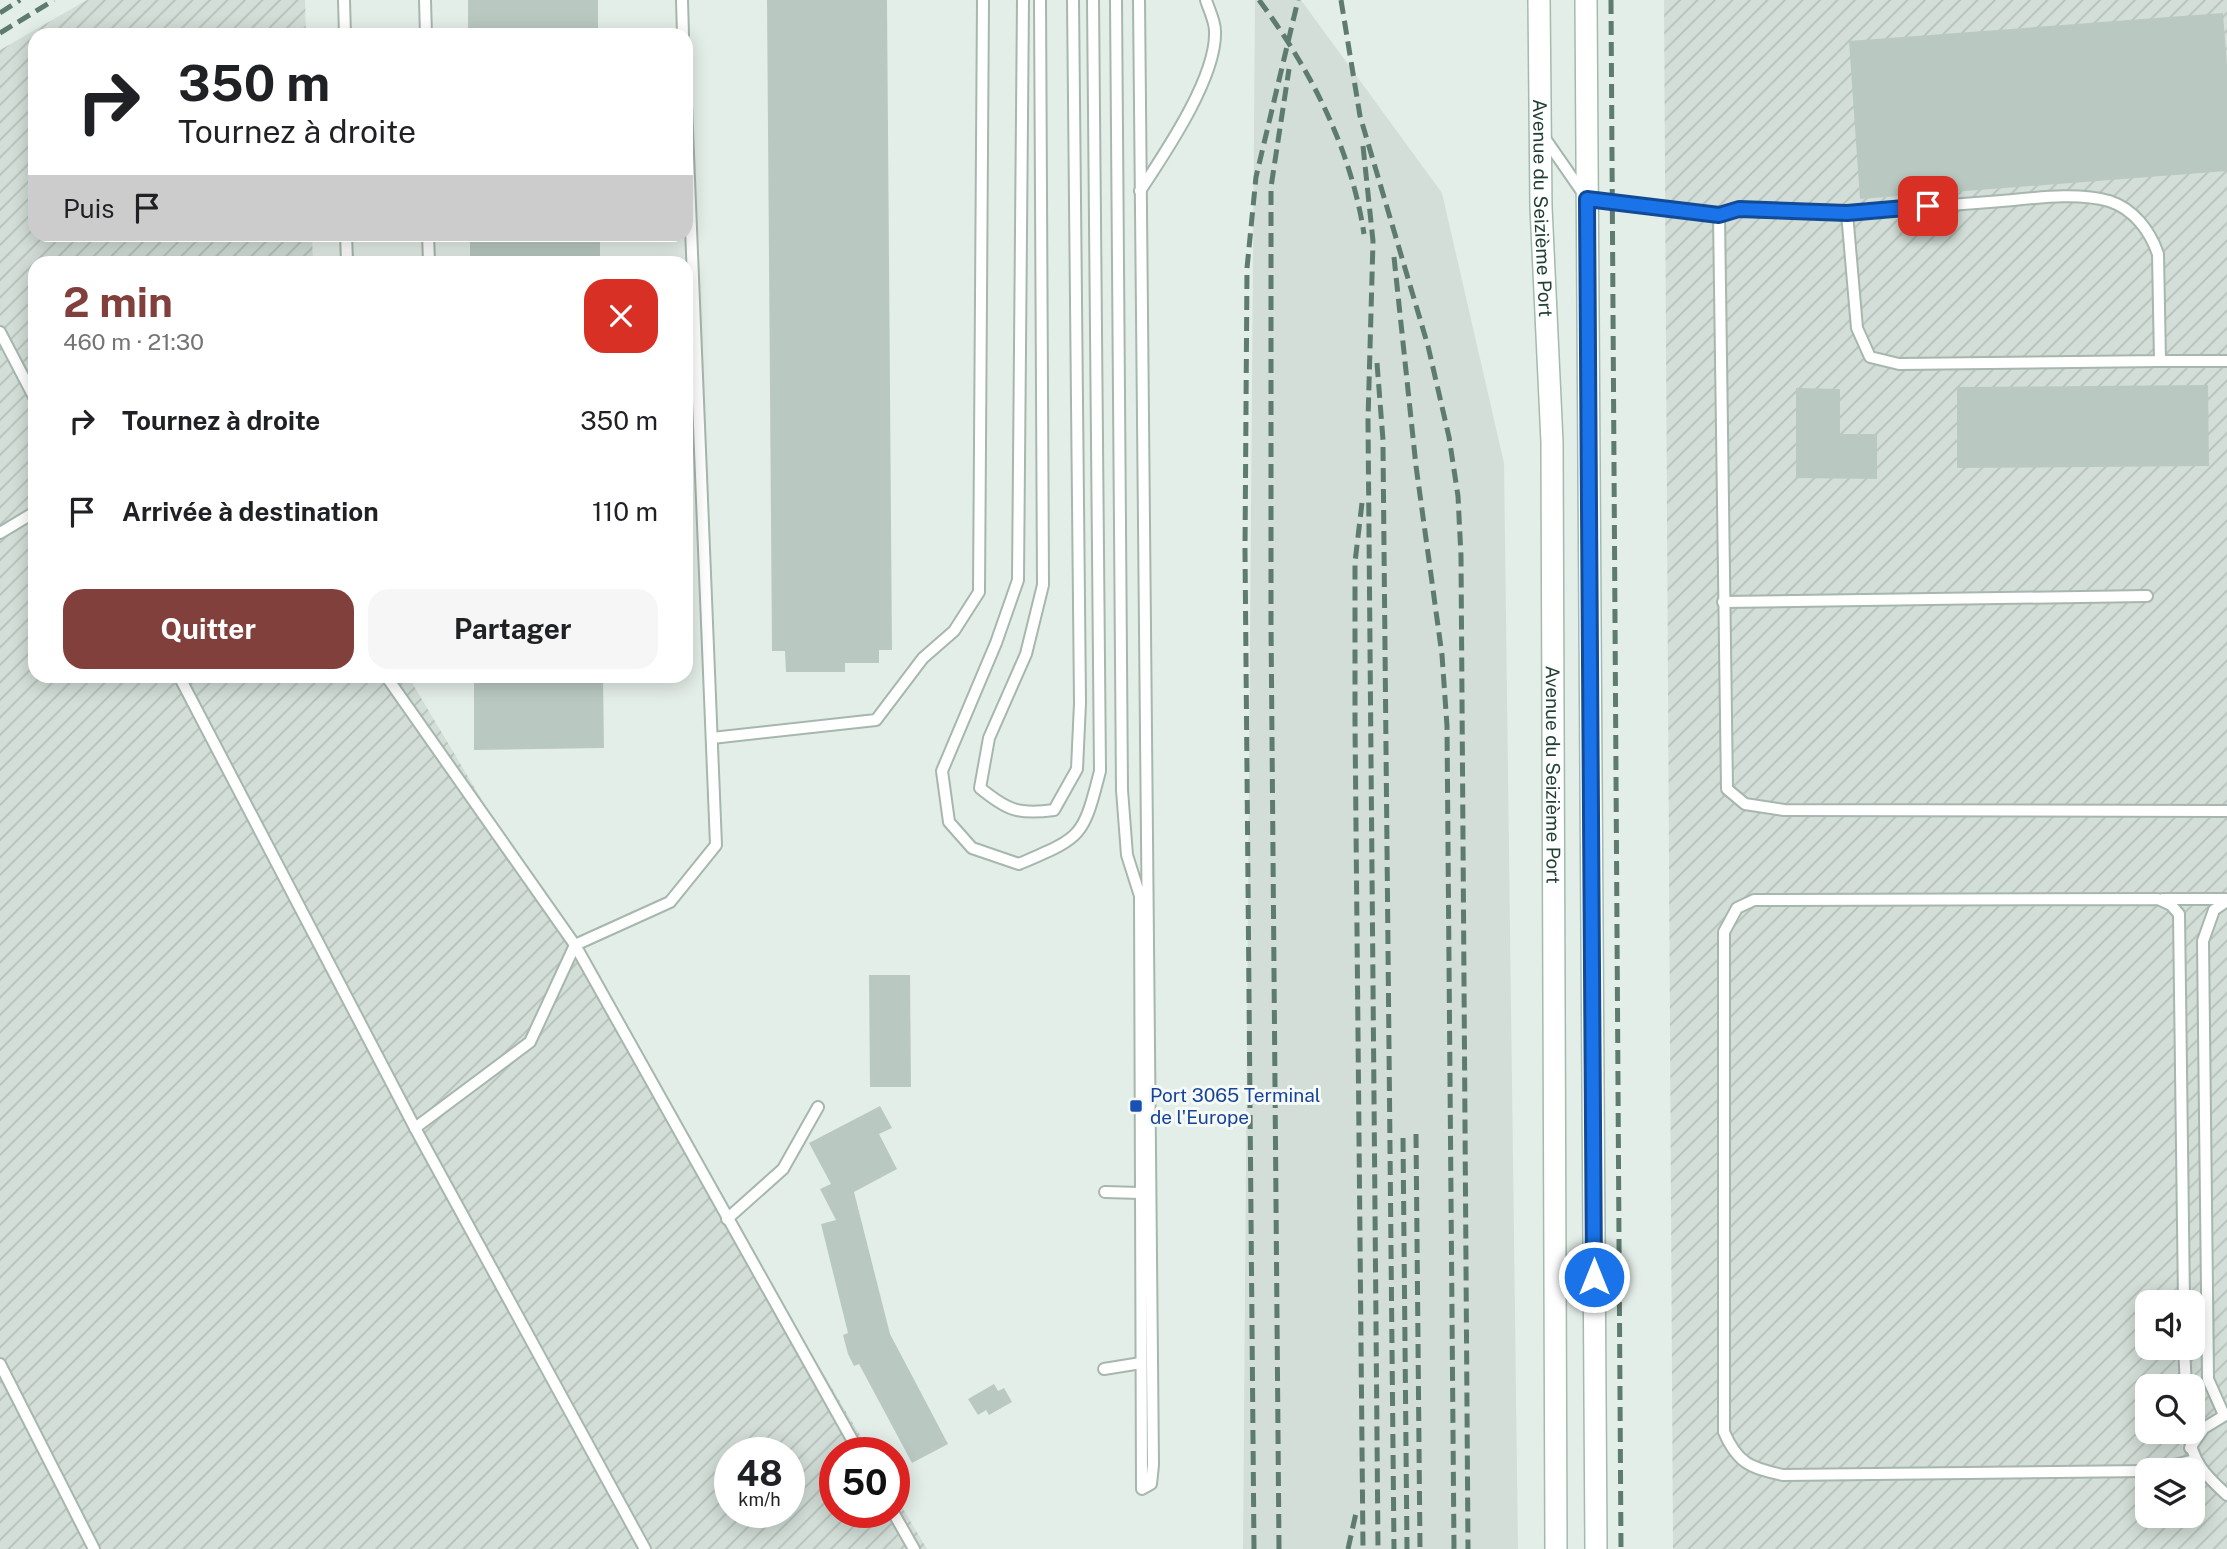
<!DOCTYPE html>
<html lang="fr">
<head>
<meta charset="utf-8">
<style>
	:root { --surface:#fff; --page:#f6f6f6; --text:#202124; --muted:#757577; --accent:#81403c }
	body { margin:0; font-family:"Public Sans",sans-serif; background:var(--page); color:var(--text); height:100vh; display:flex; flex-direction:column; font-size:26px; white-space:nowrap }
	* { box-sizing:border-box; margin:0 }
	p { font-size:23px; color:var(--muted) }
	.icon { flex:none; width:38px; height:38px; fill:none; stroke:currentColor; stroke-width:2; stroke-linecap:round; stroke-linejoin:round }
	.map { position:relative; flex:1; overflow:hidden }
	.side { position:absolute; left:28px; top:256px; width:665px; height:427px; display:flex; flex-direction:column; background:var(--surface); border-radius:21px; box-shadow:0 4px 18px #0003 }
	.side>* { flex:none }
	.guide { position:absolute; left:28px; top:28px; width:665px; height:214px; border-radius:21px; box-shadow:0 4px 18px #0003; background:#fff; color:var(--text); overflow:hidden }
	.tools { position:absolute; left:2135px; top:1290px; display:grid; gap:14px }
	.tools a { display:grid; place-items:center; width:70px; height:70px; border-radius:14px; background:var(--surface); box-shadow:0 4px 18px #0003; font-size:35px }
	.speed { position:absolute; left:714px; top:1437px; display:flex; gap:14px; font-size:35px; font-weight:700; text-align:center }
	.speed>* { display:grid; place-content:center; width:91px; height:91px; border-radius:50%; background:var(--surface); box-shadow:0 4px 18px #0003; line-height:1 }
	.speed small { font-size:18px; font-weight:400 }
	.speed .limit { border:10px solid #d22; background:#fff; color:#111 }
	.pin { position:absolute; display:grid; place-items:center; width:60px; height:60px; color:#fff; margin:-30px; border-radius:14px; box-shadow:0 4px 10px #0006 }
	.me { position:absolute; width:77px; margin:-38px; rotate:0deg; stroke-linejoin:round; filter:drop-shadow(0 0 5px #0008) }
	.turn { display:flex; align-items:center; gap:24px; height:147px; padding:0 35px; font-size:32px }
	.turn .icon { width:91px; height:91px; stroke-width:2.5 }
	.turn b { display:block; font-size:49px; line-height:60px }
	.then { display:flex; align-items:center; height:66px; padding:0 35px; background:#0003; gap:14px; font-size:26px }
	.round { display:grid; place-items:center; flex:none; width:74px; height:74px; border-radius:21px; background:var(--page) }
	.overview { display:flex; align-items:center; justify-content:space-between; height:119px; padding:0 35px }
	h1 { font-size:42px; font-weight:700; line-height:52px; color:var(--accent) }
	.cta { display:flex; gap:14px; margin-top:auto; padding:14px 35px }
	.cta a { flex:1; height:80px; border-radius:21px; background:var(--accent); color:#fff; font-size:28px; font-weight:700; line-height:80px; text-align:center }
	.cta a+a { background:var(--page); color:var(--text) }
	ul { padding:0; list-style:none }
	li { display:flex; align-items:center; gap:21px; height:91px; padding:0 35px }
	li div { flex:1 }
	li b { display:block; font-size:26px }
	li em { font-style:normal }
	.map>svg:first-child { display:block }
	.built { fill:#d2ded7 }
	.industrial { fill:url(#industrial-furrows); fill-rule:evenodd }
	.building { fill:#b9c9c1 }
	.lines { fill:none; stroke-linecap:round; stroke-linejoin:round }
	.service-casing { stroke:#a6b7ae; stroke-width:14 }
	.secondary-casing { stroke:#a2bbae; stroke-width:24 }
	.service { stroke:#fff; stroke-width:10 }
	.secondary { stroke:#fff; stroke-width:21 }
	.rail { stroke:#5d7c6f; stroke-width:5; stroke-dasharray:14 7; stroke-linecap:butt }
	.route-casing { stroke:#114b97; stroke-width:18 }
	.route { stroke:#1a73e8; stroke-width:12 }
	.transit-dot { fill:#1a4fb4; stroke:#f5faf7; stroke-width:2.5 }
	.labels { text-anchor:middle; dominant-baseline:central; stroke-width:6; stroke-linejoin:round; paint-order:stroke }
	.street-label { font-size:19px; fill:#224134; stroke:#f5faf7 }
	.transit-label { font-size:19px; fill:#164399; stroke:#f5faf7; text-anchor:start }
</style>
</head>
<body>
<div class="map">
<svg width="2227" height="1549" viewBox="0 0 2227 1549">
	<defs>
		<pattern id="industrial-furrows" width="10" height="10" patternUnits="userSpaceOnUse" patternTransform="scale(1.75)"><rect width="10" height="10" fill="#d2ded7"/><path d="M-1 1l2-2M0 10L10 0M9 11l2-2" fill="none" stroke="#b4c0b9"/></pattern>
	</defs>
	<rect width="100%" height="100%" fill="#e4eee8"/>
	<polygon class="built" points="1255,0 1301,0 1442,193 1504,463 1518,1549 1243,1549"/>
	<g class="industrial">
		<path d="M87,0H305L306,35H35V234L312,235L313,262H35V676H408L870,1452H835V1512H894V1494L927,1549H0V50ZM730,1452H789V1512H730Z"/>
		<path d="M1664,0H2227V1549H1673ZM2147,1302H2193V1348H2147ZM2147,1386H2193V1432H2147ZM2147,1470H2193V1516H2147Z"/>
	</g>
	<g class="building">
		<rect x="468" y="0" width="130" height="35"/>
		<polygon points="767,0 887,0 892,650 879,650 879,663 845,663 845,672 786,672 785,651 772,651"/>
		<polygon points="2223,13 2227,66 2227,171 1860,199 1849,41"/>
		<rect x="470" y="234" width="130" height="28"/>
		<polygon points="2208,385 2209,466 1957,468 1957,387"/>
		<polygon points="1796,388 1840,389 1840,434 1877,434 1877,479 1796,478"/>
		<polygon points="474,676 603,676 604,748 474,750"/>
		<polygon points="869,975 910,975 911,1087 870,1087"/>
		<polygon points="880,1106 892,1128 879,1134 897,1169 854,1192 890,1334 948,1444 912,1463 859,1364 854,1366 848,1354 843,1335 848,1333 821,1224 836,1220 820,1189 831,1184 809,1143"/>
		<polygon points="994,1384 998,1391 1004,1388 1012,1402 989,1415 986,1410 978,1415 968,1399"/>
	</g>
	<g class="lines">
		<defs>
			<g id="service">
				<polyline points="344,0 345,35"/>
				<polyline points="425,0 426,35"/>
				<polyline points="682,0 683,35"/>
				<path d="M1023,0L1018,580L996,643L942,771L949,822L972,848L1019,864C1082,837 1083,838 1100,771L1093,0"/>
				<path d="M1040,0L1043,585L1026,654L989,738L980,788C1007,810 1018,815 1054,810L1077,769L1080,703L1073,0"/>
				<polyline points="1116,0 1122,790 1127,855 1140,896 1142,1489 1151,1484 1153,1465 1139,0"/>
				<polyline points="1544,137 1587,199 1719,215 1727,789 1745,804 1784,810 2227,811"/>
				<path d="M1140,191C1165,153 1217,77 1215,31C1215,21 1209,10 1206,0"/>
				<path d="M1719,215L1739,209L1847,213L1857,328L1870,357L1899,364L2160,361L2158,254C2150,231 2134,209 2109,201C2077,192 2035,198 2002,201C1951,205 1899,209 1847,213"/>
				<polyline points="346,234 347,262"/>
				<polyline points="428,234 429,262"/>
				<polyline points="0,332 35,399"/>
				<polyline points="2160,361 2227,361"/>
				<polyline points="0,533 35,512"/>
				<polyline points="1723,602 2147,596"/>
				<polyline points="179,676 415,1128 645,1549"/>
				<polyline points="386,676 575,945 859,1452"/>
				<polyline points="712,738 876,720 923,658 954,631 979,592 983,0"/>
				<polyline points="2163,899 2227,899"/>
				<polyline points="415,1128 530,1042 575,945 670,902 716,845 686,105"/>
				<polyline points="1105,1192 1140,1193"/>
				<polyline points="727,1219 783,1169 818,1107"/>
				<polyline points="2184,1348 2186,1386"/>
				<polyline points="0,1364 94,1549"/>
				<polyline points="1104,1369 1141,1363"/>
				<polyline points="2224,1415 2208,1379 2203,941 2214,910 2227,901"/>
				<path d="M2189,1432C2191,1461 2206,1476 2227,1495"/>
				<polyline points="2190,1448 2204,1428 2227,1414"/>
				<polyline points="2151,1470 2196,1460"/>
				<path d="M2147,1471L1783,1475C1751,1468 1738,1464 1724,1432V932L1737,908L1754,900L2158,899L2171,905L2179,914L2184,1302"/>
				<polyline points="893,1512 914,1549"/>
			</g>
			<g id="secondary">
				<path id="s1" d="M1539,0L1541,207L1552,442L1556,1549"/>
				<polyline points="1586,0 1596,1549"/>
			</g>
		</defs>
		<use href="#service" class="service-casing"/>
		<use href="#secondary" class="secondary-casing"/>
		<use href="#service" class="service"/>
		<use href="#secondary" class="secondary"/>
		<g class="rail">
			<path d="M1259,0C1310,69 1351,148 1364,234"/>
			<polyline points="1341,0 1360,116 1428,346 1449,437 1458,496 1461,556 1468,1549"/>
			<polyline points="1611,0 1621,1549"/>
			<polyline points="0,13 20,0"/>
			<polyline points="0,33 54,0"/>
			<polyline points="1363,146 1373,241 1368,420 1378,1549"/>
			<polyline points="1394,257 1416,466 1442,655 1447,726 1454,1549"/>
			<polyline points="1377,363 1383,440"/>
			<polyline points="1383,447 1394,1549"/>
			<polyline points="1362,503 1355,562 1355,723 1363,1549"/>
			<polyline points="1416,1134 1420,1549"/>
			<polyline points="1403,1138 1407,1549"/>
			<polyline points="1254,1549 1245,550 1247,268 1256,177 1298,0"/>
			<polyline points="1279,1549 1271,622 1271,187 1289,69"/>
			<polyline points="1348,1549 1356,1513"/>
		</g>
	</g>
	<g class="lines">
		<defs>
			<polyline id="route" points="1594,1277 1587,199 1719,215 1739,209 1847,213 1928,206"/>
		</defs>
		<use href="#route" class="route-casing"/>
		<use href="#route" class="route"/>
	</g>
	<rect class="transit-dot" x="1129" y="1099" width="14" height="14" rx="3.5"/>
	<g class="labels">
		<g class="street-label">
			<text stroke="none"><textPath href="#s1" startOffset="208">Avenue du Seizième Port</textPath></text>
			<text stroke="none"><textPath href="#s1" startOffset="775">Avenue du Seizième Port</textPath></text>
		</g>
		<g class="transit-label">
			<text x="1150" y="1095">Port 3065 Terminal<tspan x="1150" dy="22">de l'Europe</tspan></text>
		</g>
	</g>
</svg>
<div class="tools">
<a><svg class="icon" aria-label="sound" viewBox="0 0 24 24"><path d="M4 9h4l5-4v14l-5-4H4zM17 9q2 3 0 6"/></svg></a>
<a><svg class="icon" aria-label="search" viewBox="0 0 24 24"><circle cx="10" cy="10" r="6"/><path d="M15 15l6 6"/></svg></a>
<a><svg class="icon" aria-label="layers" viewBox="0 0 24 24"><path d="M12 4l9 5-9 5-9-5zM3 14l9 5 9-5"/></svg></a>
</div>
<div class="speed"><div>48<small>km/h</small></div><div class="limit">50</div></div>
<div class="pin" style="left:1928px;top:206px;background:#d93025"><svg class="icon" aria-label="arrive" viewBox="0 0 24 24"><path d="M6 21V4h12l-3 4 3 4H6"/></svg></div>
<svg class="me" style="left:1594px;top:1277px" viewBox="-20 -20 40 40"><circle r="17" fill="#1a73e8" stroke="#fff" stroke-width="3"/><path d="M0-11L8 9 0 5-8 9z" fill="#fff"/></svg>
<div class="guide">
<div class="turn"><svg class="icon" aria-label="right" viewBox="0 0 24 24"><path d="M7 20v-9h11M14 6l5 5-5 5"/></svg><div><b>350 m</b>Tournez à droite</div></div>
<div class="then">Puis<svg class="icon" aria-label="arrive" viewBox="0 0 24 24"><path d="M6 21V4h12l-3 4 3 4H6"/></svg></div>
</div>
<section class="side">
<div class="overview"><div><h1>2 min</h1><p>460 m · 21:30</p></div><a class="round" style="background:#d93025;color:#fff"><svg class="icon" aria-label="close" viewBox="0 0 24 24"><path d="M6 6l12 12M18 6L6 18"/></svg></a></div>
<ul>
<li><svg class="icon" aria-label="right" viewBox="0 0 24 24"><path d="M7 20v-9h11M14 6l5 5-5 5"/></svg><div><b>Tournez à droite</b></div><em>350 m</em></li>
<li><svg class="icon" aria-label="arrive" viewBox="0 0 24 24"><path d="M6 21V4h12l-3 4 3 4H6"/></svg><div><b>Arrivée à destination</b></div><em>110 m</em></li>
</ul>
<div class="cta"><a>Quitter</a><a>Partager</a></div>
</section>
</div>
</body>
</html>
